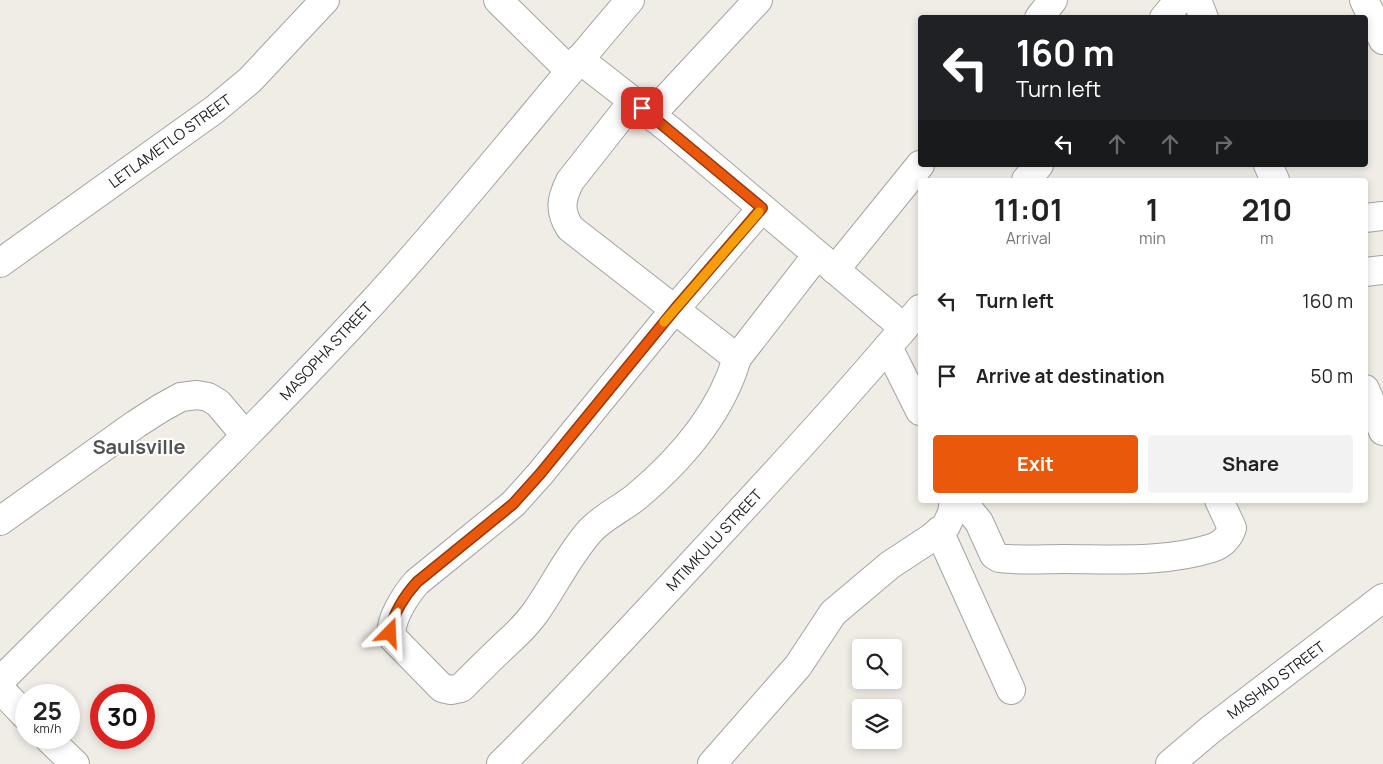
<!DOCTYPE html>
<html lang="en">
<head>
<meta charset="utf-8">
<style>
	:root { --surface:#fff; --page:#f2f2f2; --text:#222; --muted:#767676; --accent:#ea580c }
	body { margin:0; font-family:Manrope,sans-serif; background:var(--page); color:var(--text); height:100vh; display:flex; flex-direction:column; font-size:19px; white-space:nowrap }
	* { box-sizing:border-box; margin:0 }
	p { font-size:16px; color:var(--muted) }
	.icon { flex:none; width:28px; height:28px; fill:none; stroke:currentColor; stroke-width:2; stroke-linecap:round; stroke-linejoin:round }
	.map { position:relative; flex:1; overflow:hidden }
	.panel { position:absolute; left:918px; top:178px; width:450px; height:325px; display:flex; flex-direction:column; background:var(--surface); border-radius:5px; box-shadow:0 2px 8px #0003 }
	.panel>* { flex:none }
	.hud { position:absolute; left:918px; top:15px; width:450px; height:152px; border-radius:5px; box-shadow:0 2px 8px #0003; background:#202124; color:#fff; overflow:hidden }
	.tools { position:absolute; left:852px; top:639px; display:grid; gap:10px }
	.tools a { display:grid; place-items:center; width:50px; height:50px; border-radius:5px; background:var(--surface); box-shadow:0 2px 8px #0003; font-size:25px }
	.speed { position:absolute; left:15px; top:684px; display:flex; gap:10px; font-size:25px; font-weight:700; text-align:center }
	.speed>* { display:grid; place-content:center; width:65px; height:65px; border-radius:50%; background:var(--surface); box-shadow:0 2px 8px #0003; line-height:1 }
	.speed small { font-size:12px; font-weight:400 }
	.speed .limit { border:8px solid #d22; background:#fff; color:#111 }
	.pin { position:absolute; display:grid; place-items:center; width:42px; height:42px; color:#fff; margin:-21px; border-radius:10px; box-shadow:0 2px 8px #0006 }
	.me { position:absolute; width:55px; margin:-28px; rotate:21deg; stroke-linejoin:round; filter:drop-shadow(0 0 4px #0008) }
	.turn { display:flex; align-items:center; gap:18px; height:105px; padding:0 15px; font-size:22px }
	.turn .icon { width:65px; height:65px; stroke-width:2.5 }
	.turn b { display:block; font-size:35px; line-height:42px }
	.lanes { display:flex; align-items:center; height:48px; padding:0 15px; background:#0003; justify-content:center; gap:25px; direction:ltr }
	.lanes .off { opacity:.35 }
	.eta { display:flex; justify-content:space-evenly; align-items:center; height:85px; text-align:center }
	.eta b { font-size:30px; font-weight:700; line-height:35px }
	.primary-button { display:flex; gap:10px; margin-top:auto; padding:10px 15px }
	.primary-button a { flex:1; height:58px; border-radius:5px; background:var(--accent); color:#fff; font-size:20px; font-weight:700; line-height:58px; text-align:center }
	.primary-button a+a { background:var(--page); color:var(--text) }
	ul { padding:0; list-style:none }
	li { display:flex; align-items:center; gap:15px; height:75px; padding:0 15px }
	li div { flex:1 }
	li b { display:block; font-size:19px }
	li em { font-style:normal }
	.map>svg:first-child { display:block }
	.lines { fill:none; stroke-linecap:round; stroke-linejoin:round }
	.minor-casing { stroke:#a4a4a4; stroke-width:30 }
	.minor { stroke:#fff; stroke-width:28 }
	.route-casing { stroke:#983908; stroke-width:12 }
	.route { stroke:#ea580c; stroke-width:9 }
	.slow { stroke:#f59e0b; stroke-width:9 }
	.labels { text-anchor:middle; dominant-baseline:central; stroke-width:4; stroke-linejoin:round; paint-order:stroke }
	.street-label { font-size:15px; fill:#202020; stroke:#fff }
	.district-label { font-size:20px; font-weight:bold; fill:#535353; stroke:#fff }
</style>
</head>
<body>
<div class="map">
<svg width="1383" height="764" viewBox="0 0 1383 764">
	<rect width="100%" height="100%" fill="#f0ece6"/>
	<g class="lines">
		<defs>
			<g id="minor">
				<polyline points="498,0 569,70"/>
				<polyline points="1197,0 1204,18"/>
				<polyline points="1364,0 1383,40"/>
				<polyline points="1039,18 1053,0"/>
				<polyline points="1164,18 1179,0"/>
				<polyline points="579,59 670,130 904,328"/>
				<path d="M633,101L570,181C561,199 559,211 570,228L737,358C721,413 679,461 636,497C621,509 603,517 590,531C568,556 554,586 535,613C527,624 517,634 507,643C491,658 476,673 461,688L451,690L442,688L393,638C386,624 407,593 417,582L513,504L540,474L675,309L762,208"/>
				<polyline points="651,115 758,0"/>
				<polyline points="1268,165 1275,180"/>
				<polyline points="1026,180 1039,165"/>
				<polyline points="1365,218 1383,216"/>
				<polyline points="0,263 214,110 250,80 325,0"/>
				<polyline points="835,270 920,165"/>
				<polyline points="1365,272 1383,270"/>
				<polyline points="888,347 920,411"/>
				<polyline points="737,358 817,255"/>
				<polyline points="1365,389 1383,431"/>
				<path d="M961,500L979,522L994,555L999,558C1020,561 1043,559 1064,559C1112,559 1165,563 1212,548C1221,545 1229,538 1232,528L1219,500"/>
				<polyline points="0,521 136,424 161,408 181,397 197,395 208,397 218,403 245,435"/>
				<polyline points="939,531 1011,690"/>
				<path d="M0,681C125,556 253,432 373,302C462,205 544,100 630,0"/>
				<polyline points="0,689 26,716"/>
				<polyline points="48,738 75,764"/>
				<path d="M501,764C569,697 634,626 699,556C774,475 849,394 920,309"/>
				<polyline points="712,764 798,666 833,613 890,565 931,538 946,526 952,513 954,500"/>
				<polyline points="1170,764 1210,730 1383,598"/>
			</g>
		</defs>
		<use href="#minor" class="minor-casing"/>
		<use href="#minor" class="minor"/>
	</g>
	<g class="lines">
		<defs>
			<path id="route" d="M390,633C392,615 405,595 417,582L513,504L540,474L675,309L762,208L642,108"/>
		</defs>
		<use href="#route" class="route-casing"/>
		<use href="#route" class="route"/>
		<polyline class="slow" points="664,322 759,212"/>
	</g>
	<g class="labels">
		<g class="street-label">
			<text transform="translate(170 141) rotate(-36)">LETLAMETLO STREET</text>
			<text transform="translate(326 351) rotate(-47)">MASOPHA STREET</text>
			<text transform="translate(714 540) rotate(-47)">MTIMKULU STREET</text>
			<text transform="translate(1276 680) rotate(-37)">MASHAD STREET</text>
		</g>
		<g class="district-label">
			<text x="139" y="446">Saulsville</text>
		</g>
	</g>
</svg>
<div class="tools">
<a><svg class="icon" aria-label="search" viewBox="0 0 24 24"><circle cx="10" cy="10" r="6"/><path d="M15 15l6 6"/></svg></a>
<a><svg class="icon" aria-label="layers" viewBox="0 0 24 24"><path d="M12 4l9 5-9 5-9-5zM3 14l9 5 9-5"/></svg></a>
</div>
<div class="speed"><div>25<small>km/h</small></div><div class="limit">30</div></div>
<div class="pin" style="left:642px;top:108px;background:#d93025"><svg class="icon" aria-label="arrive" viewBox="0 0 24 24"><path d="M6 21V4h12l-3 4 3 4H6"/></svg></div>
<svg class="me" style="left:390px;top:633px" viewBox="-20 -20 40 40"><path d="M0-17L14 15 0 8-14 15z" fill="#ea580c" stroke="#fff" stroke-width="4"/></svg>
<div class="hud">
<div class="turn"><svg class="icon" aria-label="left" viewBox="0 0 24 24"><path d="M17 20v-9H6M10 6l-5 5 5 5"/></svg><div><b>160 m</b>Turn left</div></div>
<div class="lanes"><svg class="icon" aria-label="left" viewBox="0 0 24 24"><path d="M17 20v-9H6M10 6l-5 5 5 5"/></svg><svg class="icon off" aria-label="ahead" viewBox="0 0 24 24"><path d="M12 20V5M6 11l6-6 6 6"/></svg><svg class="icon off" aria-label="ahead" viewBox="0 0 24 24"><path d="M12 20V5M6 11l6-6 6 6"/></svg><svg class="icon off" aria-label="right" viewBox="0 0 24 24"><path d="M7 20v-9h11M14 6l5 5-5 5"/></svg></div>
</div>
<section class="panel">
<div class="eta">
<div><b>11:01</b><p>Arrival</p></div>
<div><b>1</b><p>min</p></div>
<div><b>210</b><p>m</p></div>
</div>
<ul>
<li><svg class="icon" aria-label="left" viewBox="0 0 24 24"><path d="M17 20v-9H6M10 6l-5 5 5 5"/></svg><div><b>Turn left</b></div><em>160 m</em></li>
<li><svg class="icon" aria-label="arrive" viewBox="0 0 24 24"><path d="M6 21V4h12l-3 4 3 4H6"/></svg><div><b>Arrive at destination</b></div><em>50 m</em></li>
</ul>
<div class="primary-button"><a>Exit</a><a>Share</a></div>
</section>
</div>
</body>
</html>
